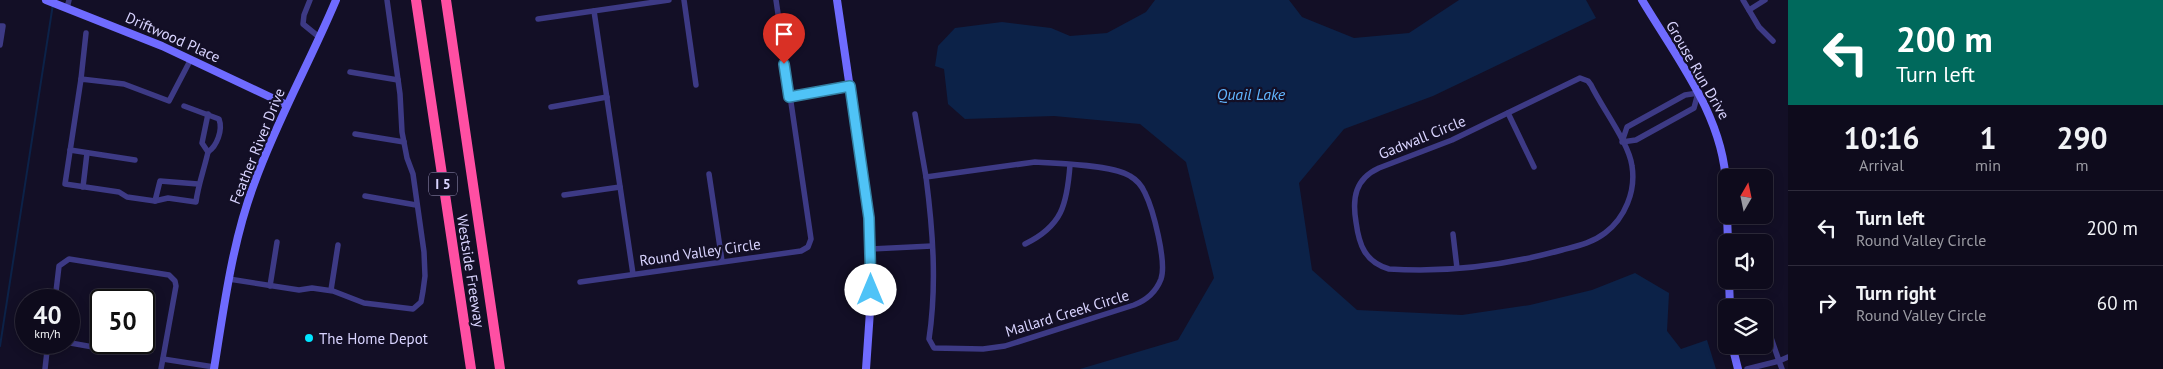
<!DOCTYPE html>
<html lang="en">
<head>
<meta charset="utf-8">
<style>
	:root { --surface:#0e0b1c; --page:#171425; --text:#f1f3f6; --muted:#9b9ba3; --line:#2e2b3b }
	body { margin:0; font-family:"PT Sans",sans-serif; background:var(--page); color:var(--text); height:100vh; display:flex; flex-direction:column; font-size:19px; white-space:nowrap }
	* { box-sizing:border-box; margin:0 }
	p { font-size:16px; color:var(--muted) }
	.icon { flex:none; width:28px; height:28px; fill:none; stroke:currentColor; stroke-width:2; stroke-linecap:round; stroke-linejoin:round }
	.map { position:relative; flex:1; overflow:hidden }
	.drawer { display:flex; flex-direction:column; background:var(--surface); width:375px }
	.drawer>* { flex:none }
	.hud { background:#00695c; color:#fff; overflow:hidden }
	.needle { width:32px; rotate:9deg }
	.controls { position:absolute; left:1718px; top:169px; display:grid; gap:10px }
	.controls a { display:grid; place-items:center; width:55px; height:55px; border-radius:8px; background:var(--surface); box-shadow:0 2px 12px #0003,0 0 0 1px var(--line); font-size:25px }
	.speed { position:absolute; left:15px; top:289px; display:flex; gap:10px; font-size:25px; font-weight:700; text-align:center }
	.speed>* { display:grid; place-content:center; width:65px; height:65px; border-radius:50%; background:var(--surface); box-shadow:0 2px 12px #0003,0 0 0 1px var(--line); line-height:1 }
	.speed small { font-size:12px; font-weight:400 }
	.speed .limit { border:2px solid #111; border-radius:8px; background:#fff; color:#111 }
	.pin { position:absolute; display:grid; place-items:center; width:42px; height:42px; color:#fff; margin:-51px -21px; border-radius:50% 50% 50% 0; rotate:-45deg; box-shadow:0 0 5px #0007 }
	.pin .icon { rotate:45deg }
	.me { position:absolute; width:55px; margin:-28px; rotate:0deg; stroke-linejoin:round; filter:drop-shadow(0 0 4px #0008) }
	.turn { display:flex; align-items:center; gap:18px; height:105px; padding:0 25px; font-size:22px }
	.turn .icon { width:65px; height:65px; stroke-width:2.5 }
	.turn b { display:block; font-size:35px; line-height:42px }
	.eta { display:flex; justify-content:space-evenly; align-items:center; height:85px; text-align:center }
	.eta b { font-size:30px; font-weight:800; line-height:35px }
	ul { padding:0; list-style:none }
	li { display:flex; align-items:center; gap:15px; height:75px; padding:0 25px; border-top:1px solid var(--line) }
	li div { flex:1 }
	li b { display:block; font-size:19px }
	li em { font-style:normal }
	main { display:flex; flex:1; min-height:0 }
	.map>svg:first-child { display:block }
	.water { fill:#0c2248 }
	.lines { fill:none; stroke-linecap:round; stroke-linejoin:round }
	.stream { stroke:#0c2248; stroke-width:2 }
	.street { stroke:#3d3a85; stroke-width:5.5 }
	.secondary { stroke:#6f6bff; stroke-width:8 }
	.highway { stroke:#ff4fa3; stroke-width:10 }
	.route-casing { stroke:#337fa1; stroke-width:12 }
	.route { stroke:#4fc3f7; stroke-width:9 }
	.poi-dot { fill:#00e5ff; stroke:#130f26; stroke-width:2 }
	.labels { text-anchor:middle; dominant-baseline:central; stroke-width:4.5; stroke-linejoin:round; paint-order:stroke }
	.shield { fill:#130f26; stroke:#9e99be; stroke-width:1 }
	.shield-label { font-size:14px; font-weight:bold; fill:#d9d4ff }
	.street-label { font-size:15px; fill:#d9d4ff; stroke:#130f26 }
	.poi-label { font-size:15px; fill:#d9d4ff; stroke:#130f26; text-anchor:start }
	.water-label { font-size:16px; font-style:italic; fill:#62b6ff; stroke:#130f26 }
</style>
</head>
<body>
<main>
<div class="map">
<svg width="1788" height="369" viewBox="0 0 1788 369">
	<rect width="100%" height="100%" fill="#130f26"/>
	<polygon class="water" points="1155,0 1289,0 1302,17 1354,38 1409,33 1459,0 1586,0 1596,18 1433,96 1344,129 1299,183 1312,270 1357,310 1462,315 1530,305 1592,290 1635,273 1669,293 1667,331 1681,349 1707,340 1716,369 1080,369 1178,340 1214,278 1186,162 1140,124 1054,116 965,119 948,104 944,69 935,66 938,46 955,28 1002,22 1051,28 1070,36 1107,33 1146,12"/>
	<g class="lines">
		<polyline class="stream" points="0,346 53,4"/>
		<g class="street">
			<polyline points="310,0 304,15 303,24 319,37"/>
			<polyline points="684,0 696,85"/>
			<polyline points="1743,0 1759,27 1773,41"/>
			<polyline points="67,8 69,0"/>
			<polyline points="1749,10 1765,0"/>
			<polyline points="594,11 633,274"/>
			<polyline points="538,19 669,0"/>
			<polyline points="0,26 3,26 0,45"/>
			<polyline points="350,72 398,80"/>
			<path d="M1580,78L1588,81L1591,85C1602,108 1629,143 1632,166C1636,191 1625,218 1605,233C1592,243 1577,246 1562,250C1507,265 1447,273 1389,269C1365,262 1359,245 1356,222C1352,198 1355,179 1379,168L1452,140Z"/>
			<polyline points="81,79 86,33"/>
			<polygon points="1698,93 1694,108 1636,140 1622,142 1627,127 1685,95"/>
			<polyline points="789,97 850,87"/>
			<path d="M184,106L219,119C223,130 217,146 208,152C204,170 198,185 196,202L168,198L155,201L127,197L119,192L65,184L81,79L124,84L169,101L191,59"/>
			<polyline points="551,107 607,97"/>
			<polyline points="1508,113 1534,167"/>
			<polyline points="915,114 926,177"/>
			<polyline points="355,134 404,142"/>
			<polyline points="70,150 135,160"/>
			<polyline points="208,152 202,143 208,114"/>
			<path d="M1035,162C1057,163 1113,165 1130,176C1137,180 1142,186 1145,193C1153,209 1167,262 1161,279C1156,292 1147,300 1134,305L1005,346L983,349L934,348L929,339C937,285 933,231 926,177Z"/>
			<polyline points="709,174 722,261"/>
			<polyline points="83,187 87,153"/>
			<polyline points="564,195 620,187"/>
			<polyline points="365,196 416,205"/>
			<polyline points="155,201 160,181 198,184"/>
			<polyline points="1453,234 1457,268"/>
			<path d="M1025,244C1062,226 1067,205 1070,165"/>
			<polyline points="871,249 932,246"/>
			<polyline points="229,279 299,290 312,288 333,291 364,303 413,309 421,302 423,291 425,276 424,252 413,174 407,158 402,132 400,94 387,0"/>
			<polyline points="580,282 801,251 808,247 811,239 776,0"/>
			<polyline points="270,286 277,242"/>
			<polyline points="331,290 338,245"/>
			<polyline points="55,300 59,266 69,259 169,275 175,281 176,286 161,369"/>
			<polyline points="1767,326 1779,361 1788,357"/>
			<polyline points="65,342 93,347"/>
			<polyline points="163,359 214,367"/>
			<polyline points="45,369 48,342"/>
			<polyline points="1747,369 1779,361 1782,369"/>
		</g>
		<g class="secondary">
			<polyline points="46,0 162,46 287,105"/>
			<polyline points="837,0 869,218 872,282 866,369"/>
			<path d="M1642,0C1676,57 1724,117 1726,185"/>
			<polyline points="1727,215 1728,242"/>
			<polyline points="1729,280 1730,308"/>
			<polyline points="1732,345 1738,369"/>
			<path d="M214,369C224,307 232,243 254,184C277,120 310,62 336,0"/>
		</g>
		<g class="highway">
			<polyline points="416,0 471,369"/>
			<polyline points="446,0 500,369"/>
		</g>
	</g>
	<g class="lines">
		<defs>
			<polyline id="route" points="784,64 789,97 850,86 869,218 871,290"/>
		</defs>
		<use href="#route" class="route-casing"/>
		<use href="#route" class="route"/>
	</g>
	<circle class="poi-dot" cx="309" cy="338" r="5"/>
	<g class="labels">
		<rect class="shield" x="429" y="172.5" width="28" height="23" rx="4"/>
		<g class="shield-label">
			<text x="443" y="184">I 5</text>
		</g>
		<g class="street-label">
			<text transform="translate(173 37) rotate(24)">Driftwood Place</text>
			<text transform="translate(1698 70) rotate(60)">Grouse Run Drive</text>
			<text transform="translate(1422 137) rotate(-22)">Gadwall Circle</text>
			<text transform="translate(257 146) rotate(-68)">Feather River Drive</text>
			<text transform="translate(700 252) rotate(-8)">Round Valley Circle</text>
			<text transform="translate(471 271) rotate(81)">Westside Freeway</text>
			<text transform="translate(1067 313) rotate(-17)">Mallard Creek Circle</text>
		</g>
		<g class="poi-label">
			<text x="319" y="338">The Home Depot</text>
		</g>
		<g class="water-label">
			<text x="1251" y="94">Quail Lake</text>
		</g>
	</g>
</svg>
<div class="controls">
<a><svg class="needle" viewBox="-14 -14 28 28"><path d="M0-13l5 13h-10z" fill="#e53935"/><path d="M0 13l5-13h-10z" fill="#9b9ba3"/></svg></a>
<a><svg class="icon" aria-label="sound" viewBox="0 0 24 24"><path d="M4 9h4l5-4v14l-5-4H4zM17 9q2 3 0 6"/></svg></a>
<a><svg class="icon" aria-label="layers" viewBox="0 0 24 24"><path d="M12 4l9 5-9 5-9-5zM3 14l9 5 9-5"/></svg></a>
</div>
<div class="speed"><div>40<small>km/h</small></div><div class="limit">50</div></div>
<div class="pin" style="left:784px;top:64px;background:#d93025"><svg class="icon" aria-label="arrive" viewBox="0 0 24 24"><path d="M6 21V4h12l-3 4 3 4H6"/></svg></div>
<svg class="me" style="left:871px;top:290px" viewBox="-20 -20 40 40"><circle r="19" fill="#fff"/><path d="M0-13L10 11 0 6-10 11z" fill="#4fc3f7"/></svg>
</div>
<section class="drawer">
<div class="hud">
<div class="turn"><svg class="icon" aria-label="left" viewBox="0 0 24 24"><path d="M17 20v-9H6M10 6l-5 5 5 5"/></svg><div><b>200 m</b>Turn left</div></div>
</div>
<div class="eta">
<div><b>10:16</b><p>Arrival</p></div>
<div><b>1</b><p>min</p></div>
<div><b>290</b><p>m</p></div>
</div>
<ul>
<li><svg class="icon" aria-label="left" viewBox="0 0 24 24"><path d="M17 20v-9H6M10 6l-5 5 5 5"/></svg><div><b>Turn left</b><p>Round Valley Circle</p></div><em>200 m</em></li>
<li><svg class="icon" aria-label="right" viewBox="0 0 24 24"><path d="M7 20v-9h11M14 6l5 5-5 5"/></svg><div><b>Turn right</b><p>Round Valley Circle</p></div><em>60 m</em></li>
</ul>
</section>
</main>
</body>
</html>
